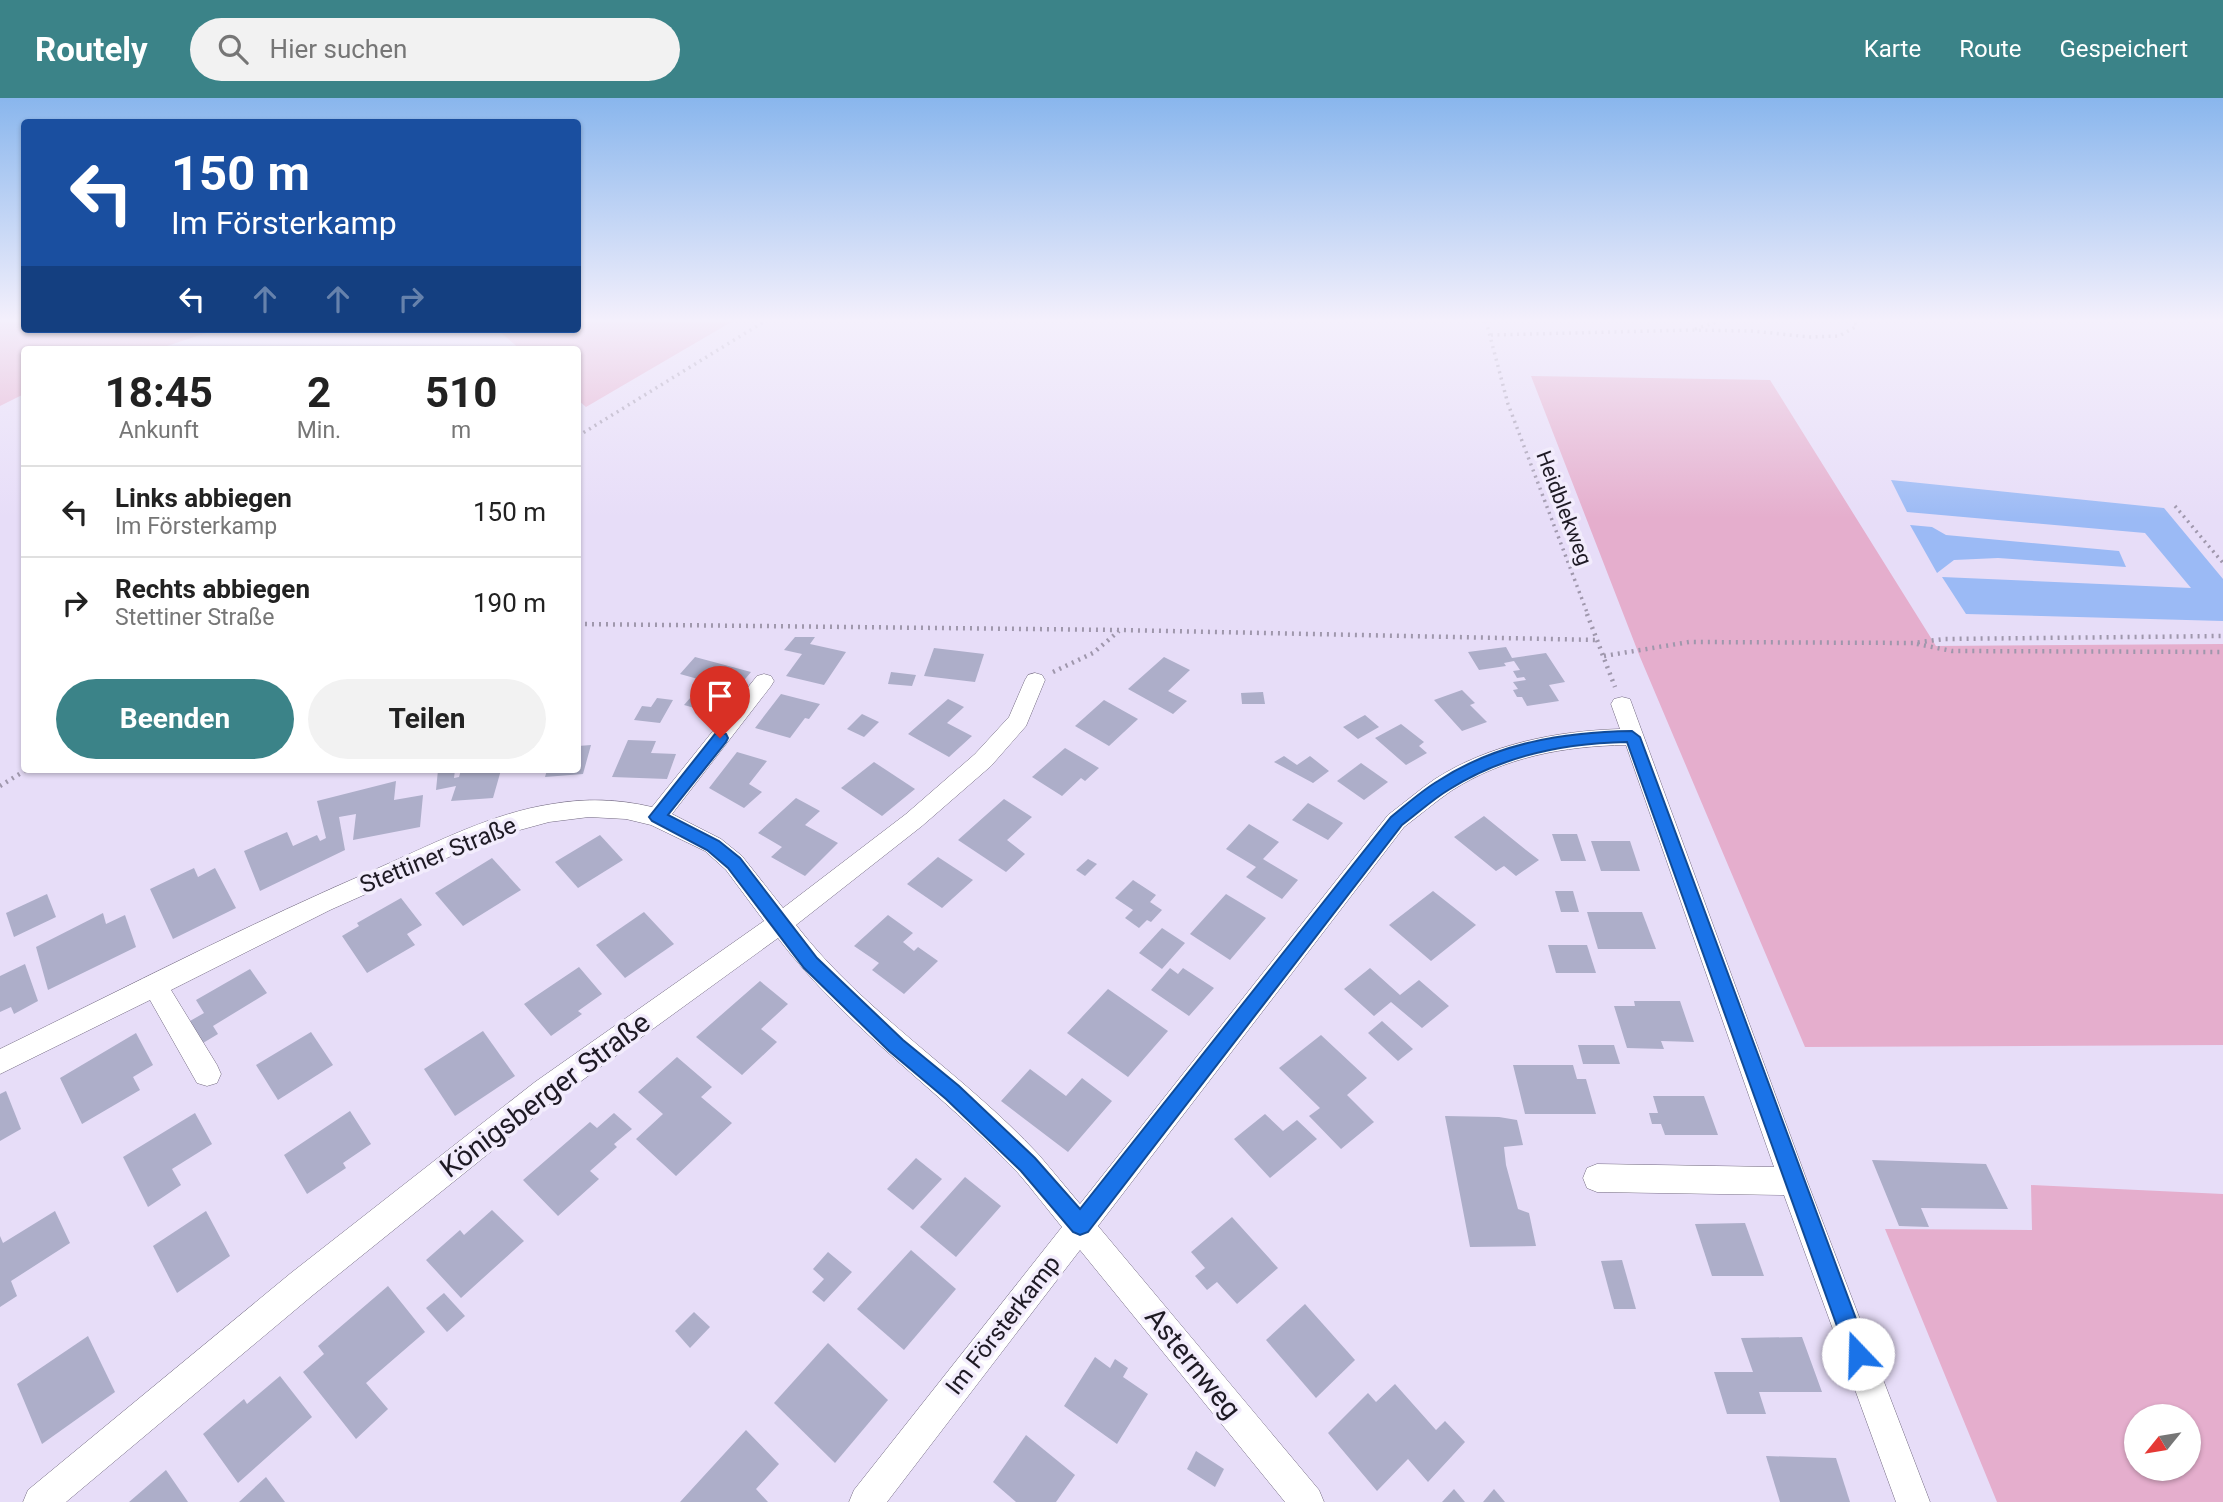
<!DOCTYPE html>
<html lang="de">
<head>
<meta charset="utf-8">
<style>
	:root { --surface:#fff; --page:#f2f2f2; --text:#222; --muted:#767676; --line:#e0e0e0; --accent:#3b8388 }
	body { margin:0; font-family:Roboto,sans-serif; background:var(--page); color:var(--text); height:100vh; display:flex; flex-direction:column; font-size:26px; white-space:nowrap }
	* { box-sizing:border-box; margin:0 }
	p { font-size:23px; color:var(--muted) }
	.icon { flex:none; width:38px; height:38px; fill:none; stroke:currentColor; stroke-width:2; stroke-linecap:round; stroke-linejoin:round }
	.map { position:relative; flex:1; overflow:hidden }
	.panel { position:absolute; left:21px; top:248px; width:560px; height:427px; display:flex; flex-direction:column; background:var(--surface); border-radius:7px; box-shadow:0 2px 5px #0004 }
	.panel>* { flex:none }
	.top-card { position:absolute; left:21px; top:21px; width:560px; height:214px; border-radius:7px; box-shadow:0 2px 5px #0004; background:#1a4fa0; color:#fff; overflow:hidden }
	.needle { width:46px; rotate:240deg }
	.tools { position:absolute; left:2124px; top:1306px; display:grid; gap:14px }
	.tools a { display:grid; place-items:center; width:77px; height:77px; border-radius:50%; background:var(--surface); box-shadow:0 2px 5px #0004; font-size:35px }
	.pin { position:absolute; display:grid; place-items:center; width:60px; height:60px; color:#fff; margin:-72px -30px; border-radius:50% 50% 50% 0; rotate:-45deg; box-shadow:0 0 7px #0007 }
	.pin .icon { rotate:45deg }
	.me { position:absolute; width:77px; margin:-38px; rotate:339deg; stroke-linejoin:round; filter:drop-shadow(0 0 5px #0008) }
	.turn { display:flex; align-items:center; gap:24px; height:147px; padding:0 35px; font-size:32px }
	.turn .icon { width:91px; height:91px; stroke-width:2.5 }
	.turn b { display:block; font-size:49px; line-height:60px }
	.lanes { display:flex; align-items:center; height:66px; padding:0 35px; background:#0003; justify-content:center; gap:35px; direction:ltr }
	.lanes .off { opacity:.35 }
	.eta { display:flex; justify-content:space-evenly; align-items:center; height:119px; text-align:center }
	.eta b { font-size:42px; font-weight:700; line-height:49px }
	.primary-button { display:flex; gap:14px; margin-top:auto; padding:14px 35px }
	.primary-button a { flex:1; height:80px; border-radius:42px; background:var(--accent); color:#fff; font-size:28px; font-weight:700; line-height:80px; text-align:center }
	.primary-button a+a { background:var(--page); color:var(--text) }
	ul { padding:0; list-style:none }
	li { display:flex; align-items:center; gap:21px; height:91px; padding:0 35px; border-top:2px solid var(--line) }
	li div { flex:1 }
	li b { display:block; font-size:26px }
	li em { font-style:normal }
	header { display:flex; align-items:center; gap:42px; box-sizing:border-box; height:98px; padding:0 35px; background:var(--accent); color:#fff }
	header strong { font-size:33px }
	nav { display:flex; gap:38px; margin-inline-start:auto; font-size:24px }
	.search { width:490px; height:63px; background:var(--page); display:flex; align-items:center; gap:18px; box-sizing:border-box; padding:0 24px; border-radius:38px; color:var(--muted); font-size:26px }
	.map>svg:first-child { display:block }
	.green { fill:#e5aecd; fill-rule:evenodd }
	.water { fill:#9bbaf5 }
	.building { fill:#adaec9 }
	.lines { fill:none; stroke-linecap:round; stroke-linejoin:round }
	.street-casing { stroke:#726980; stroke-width:1 }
	.path-far1 { stroke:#9f97ac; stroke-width:3.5; stroke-dasharray:2 4.5; stroke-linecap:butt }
	.path { stroke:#9f97ac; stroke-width:4.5; stroke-dasharray:2 5; stroke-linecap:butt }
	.street { fill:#fff; fill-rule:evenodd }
	.route { fill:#1a73e8; stroke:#114b97; stroke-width:2 }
	.labels { text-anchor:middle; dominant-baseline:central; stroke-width:7; stroke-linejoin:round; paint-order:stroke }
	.far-street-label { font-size:21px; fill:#1e1a24; stroke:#f2ecfc }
	.street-label { font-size:24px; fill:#1e1a24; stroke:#f2ecfc }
	.near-street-label { font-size:28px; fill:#1e1a24; stroke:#f2ecfc }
</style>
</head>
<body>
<header>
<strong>Routely</strong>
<div class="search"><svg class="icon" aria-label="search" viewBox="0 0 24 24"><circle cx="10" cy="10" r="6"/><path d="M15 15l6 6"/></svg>Hier suchen</div>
<nav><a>Karte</a><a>Route</a><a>Gespeichert</a></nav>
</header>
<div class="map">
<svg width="2223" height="1404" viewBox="0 0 2223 1404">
	<rect width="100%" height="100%" fill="#e7ddf8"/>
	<g class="green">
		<polygon points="0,223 24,223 24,231 287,231 242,235 215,232 155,252 24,252 24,296 0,308"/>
		<polygon points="578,223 733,223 586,309 578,302 578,252 521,252 497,231 578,231"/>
		<polygon points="1531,278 1770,282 1936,548 2223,546 2223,947 1805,949 1640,559"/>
		<path d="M2031,1087L2223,1096V1404H1997L1885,1131L2032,1132ZM2137,1318H2189V1370H2137Z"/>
	</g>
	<g class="water">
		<polygon points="1891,382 2164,410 2223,481 2223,523 1966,516 1942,479 2191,490 2145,435 1907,414"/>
		<polygon points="1910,427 1932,429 1946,437 2119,453 2126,469 1998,460 1954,462 1937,475"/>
	</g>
	<g class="building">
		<polygon points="795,539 815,539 810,546 846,554 824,587 786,578 802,556 784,552"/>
		<polygon points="1506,549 1512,560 1546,555 1565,584 1549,587 1559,603 1527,608 1522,599 1517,599 1513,592 1518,591 1513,584 1526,582 1524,579 1517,580 1513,573 1520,572 1514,563 1504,565 1506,568 1479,572 1468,554"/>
		<polygon points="934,550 984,556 975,584 924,578"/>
		<polygon points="695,559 751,574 716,616 684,607 705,583 680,576"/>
		<polygon points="1164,559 1190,572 1168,593 1187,603 1173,616 1128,591"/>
		<polygon points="891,574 916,577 912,588 888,586"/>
		<polygon points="1462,592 1475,605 1470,607 1487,624 1462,633 1434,602"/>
		<polygon points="1263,594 1265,606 1242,606 1241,595"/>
		<polygon points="781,596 820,606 809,621 805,620 790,640 755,630"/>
		<polygon points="657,600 673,602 660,625 634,622 642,608 651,609"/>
		<polygon points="948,601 964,609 947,625 972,638 949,659 908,636"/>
		<polygon points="1104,602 1138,621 1109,648 1075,628"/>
		<polygon points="862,616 879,624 864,639 847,631"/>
		<polygon points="1365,617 1379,629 1358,641 1343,629"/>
		<polygon points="1401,626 1424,644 1419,648 1427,655 1406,667 1375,640"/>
		<polygon points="628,642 656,643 651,655 676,656 667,681 612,679"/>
		<polygon points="591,647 583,676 545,679 547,672 578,672 578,648"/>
		<polygon points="1065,650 1099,670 1085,683 1081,680 1062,698 1032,679"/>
		<polygon points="737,654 767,663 749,686 762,694 744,710 709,690"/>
		<polygon points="1284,658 1297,667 1310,658 1329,673 1313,685 1274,664"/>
		<polygon points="874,664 915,691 882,718 841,690"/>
		<polygon points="1361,665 1388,684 1364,702 1337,683"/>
		<polygon points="438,672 455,672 454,680 459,679 461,672 501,672 493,700 451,703 456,688 436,692"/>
		<polygon points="396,683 394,702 423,697 420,729 353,742 356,716 339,719 345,752 260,793 244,753 287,734 293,748 317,737 320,743 326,740 317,703"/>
		<polygon points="796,700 820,713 805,727 838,745 805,778 771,759 782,749 758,735"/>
		<polygon points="1004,701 1032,719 1007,742 1025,756 1006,774 958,742"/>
		<polygon points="1308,705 1343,725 1328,742 1292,722"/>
		<polygon points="1484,718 1526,752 1539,762 1516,778 1504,768 1496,773 1454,739"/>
		<polygon points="1249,726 1279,744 1263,761 1298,782 1282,801 1246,779 1256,769 1226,751"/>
		<polygon points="1552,736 1577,736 1586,763 1561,763"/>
		<polygon points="600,737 623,762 578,790 555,764"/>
		<polygon points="1591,743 1630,743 1640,773 1601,773"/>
		<polygon points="938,759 973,782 942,810 907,786"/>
		<polygon points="492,760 521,792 463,828 435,795"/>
		<polygon points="1088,761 1097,766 1085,778 1076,772"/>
		<polygon points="194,770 198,779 215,770 236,810 173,841 150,791"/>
		<polygon points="1133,782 1156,797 1150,804 1162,812 1151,824 1147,822 1139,830 1125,820 1133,812 1115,800"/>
		<polygon points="1433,793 1476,827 1431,863 1389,827"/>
		<polygon points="1555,793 1573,793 1579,814 1561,814"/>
		<polygon points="47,796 56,819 14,839 6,815"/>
		<polygon points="1226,796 1266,820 1230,862 1190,836"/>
		<polygon points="401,800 422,827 407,836 415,847 367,875 342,838 359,828 357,825"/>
		<polygon points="644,814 674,846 625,880 596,847"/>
		<polygon points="1587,814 1642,814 1656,851 1598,851"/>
		<polygon points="103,815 106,826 125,817 136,849 48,892 36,849"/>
		<polygon points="888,817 913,835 903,844 914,853 918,849 938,863 904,896 872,872 879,865 854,848"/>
		<polygon points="1162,830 1185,845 1162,871 1139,855"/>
		<polygon points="1548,847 1587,847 1596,875 1556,875"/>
		<polygon points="25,866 38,903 14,916 11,909 0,914 0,878"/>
		<polygon points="579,869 602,896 578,913 582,916 551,938 524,906"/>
		<polygon points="1170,870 1178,876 1183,870 1214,890 1189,918 1151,892"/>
		<polygon points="1370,870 1400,897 1419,882 1449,908 1422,930 1391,904 1374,918 1344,891"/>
		<polygon points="250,871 267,895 213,928 218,936 203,945 190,923 204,915 196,902"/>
		<polygon points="760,883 788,906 761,931 777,944 742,977 696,939"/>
		<polygon points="1108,891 1168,933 1128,979 1067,935"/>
		<polygon points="1634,903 1680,903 1694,944 1661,943 1664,951 1627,950 1614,908 1635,908"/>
		<polygon points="1382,923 1413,951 1398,963 1368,935"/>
		<polygon points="483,933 515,978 455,1018 424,971"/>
		<polygon points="311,934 333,967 278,1002 256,967"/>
		<polygon points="136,935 153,967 133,979 140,992 82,1026 60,980"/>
		<polygon points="1321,937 1367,980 1347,997 1374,1024 1341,1051 1309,1018 1320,1010 1279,970"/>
		<polygon points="1578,947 1614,947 1620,966 1583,966"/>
		<polygon points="677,959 712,989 701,999 732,1025 676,1078 636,1041 663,1016 638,994"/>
		<polygon points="1513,967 1573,967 1577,981 1586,981 1596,1016 1525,1016"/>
		<polygon points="1030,971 1066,998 1082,980 1112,1003 1068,1054 1001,1003"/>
		<polygon points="6,993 21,1031 0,1043 0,996"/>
		<polygon points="1653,998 1704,998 1718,1037 1665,1037 1661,1026 1652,1026 1649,1015 1658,1015"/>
		<polygon points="350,1013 371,1046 343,1065 346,1070 307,1096 284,1057"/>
		<polygon points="195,1015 212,1046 172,1071 181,1087 148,1109 123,1059"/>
		<polygon points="614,1015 632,1031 614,1046 617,1049 590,1073 599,1081 558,1118 523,1082 590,1024 597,1030"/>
		<polygon points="1265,1016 1283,1033 1297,1022 1317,1041 1270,1080 1234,1041"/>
		<polygon points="1445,1018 1499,1019 1517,1022 1523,1047 1504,1049 1506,1067 1518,1111 1529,1115 1536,1148 1470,1149"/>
		<polygon points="916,1060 942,1081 913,1112 887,1091"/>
		<polygon points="1872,1062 1986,1066 2008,1111 1921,1110 1929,1129 1899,1128"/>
		<polygon points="965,1079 1001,1108 956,1159 920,1129"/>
		<polygon points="492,1112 524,1143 461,1200 426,1162 460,1132 464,1137"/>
		<polygon points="55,1113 70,1145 11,1183 17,1198 0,1209 0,1138 3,1145"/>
		<polygon points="206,1113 230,1158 177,1195 153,1148"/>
		<polygon points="1232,1119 1278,1170 1237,1206 1217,1184 1207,1192 1195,1178 1205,1170 1191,1154"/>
		<polygon points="1745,1125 1764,1178 1712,1178 1695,1126"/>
		<polygon points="911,1152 956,1191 904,1252 857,1211"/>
		<polygon points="828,1154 852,1174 824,1204 812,1194 824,1181 813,1171"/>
		<polygon points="1622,1162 1636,1211 1614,1211 1601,1163"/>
		<polygon points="388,1188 425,1234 366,1285 388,1311 356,1341 303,1274 324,1256 318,1248"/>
		<polygon points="444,1195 465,1218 447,1234 426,1210"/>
		<polygon points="1305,1206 1355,1262 1316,1300 1266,1242"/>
		<polygon points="694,1214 710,1229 690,1250 675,1233"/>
		<polygon points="88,1238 115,1294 42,1346 17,1286"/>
		<polygon points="1802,1239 1822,1294 1759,1294 1766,1316 1727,1316 1714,1274 1753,1274 1741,1240"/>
		<polygon points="828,1245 888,1302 835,1365 774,1305"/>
		<polygon points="1095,1259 1110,1270 1115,1261 1128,1270 1123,1279 1148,1296 1117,1346 1064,1308"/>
		<polygon points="280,1278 312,1319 238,1385 203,1336 244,1301 247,1306"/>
		<polygon points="1395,1286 1436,1332 1445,1323 1465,1344 1428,1384 1408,1361 1377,1393 1328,1335 1368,1295 1376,1304"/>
		<polygon points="746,1332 779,1366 756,1391 768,1404 680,1404"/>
		<polygon points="1026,1337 1075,1377 1056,1404 1016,1404 993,1384"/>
		<polygon points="1196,1353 1224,1371 1215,1389 1187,1371"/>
		<polygon points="1766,1358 1836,1360 1850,1404 1780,1404"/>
		<polygon points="166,1372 188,1404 129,1404"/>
		<polygon points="266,1379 285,1404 239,1404"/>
		<polygon points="1454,1391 1465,1404 1442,1404"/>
		<polygon points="1494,1391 1505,1404 1483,1404"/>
	</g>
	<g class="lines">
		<defs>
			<path id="street" d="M1035,575L1042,577L1045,582L1026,628L991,668L922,728L796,827C865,916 963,975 1039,1057C1053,1073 1066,1090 1080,1106L1388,717C1404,705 1419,692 1435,681C1490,646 1556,633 1620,631L1611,606L1614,601L1622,599L1630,601L1807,1083L1930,1404H1896L1784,1097L1597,1094L1587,1090L1583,1080L1587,1070L1597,1066L1774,1069L1626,647C1564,648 1504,659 1451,693C1435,704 1420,717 1404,729L1098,1128L1319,1392L1324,1404H1285L1080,1152L887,1404H849L854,1392L1062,1129C1047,1111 1033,1092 1018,1075C941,993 846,930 778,840L555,1002L313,1197L66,1404H23L28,1392L291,1175L535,984L764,823L726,772L705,753L651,727L626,721L589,719L549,724L494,739L330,812L171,892L217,967L221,976L217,985L207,988L197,985L150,902L0,976V951C127,889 252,824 383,768C437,744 493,715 552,706C586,700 618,701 652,709L757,578L764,576L771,578L774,583L771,588L672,716L721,741L742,758L783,810L906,716L975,656L1009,619L1025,582L1028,577Z"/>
		</defs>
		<use href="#street" class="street-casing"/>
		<g class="path-far1">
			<polyline points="1486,223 1508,306 1588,517"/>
			<polyline points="1695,231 1720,223"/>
			<polyline points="1491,237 1691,232 1753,233 1809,239 1839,238 1857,228 1853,223"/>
			<polyline points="578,338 765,223"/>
			<polyline points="2175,408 2223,465"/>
		</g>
		<g class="path">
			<polyline points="1587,516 1615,589"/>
			<polyline points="578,526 1120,532 1598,542"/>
			<polyline points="1917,546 1952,553 2223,554"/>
			<polyline points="1604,558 1689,544 1913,545 1944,541 2223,538"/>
			<polyline points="1053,574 1093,555 1119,533"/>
			<polyline points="0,688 26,672"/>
		</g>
		<use href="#street" class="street"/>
	</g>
	<linearGradient id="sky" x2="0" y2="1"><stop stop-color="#89b6ed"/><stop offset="0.53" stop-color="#f4f0fc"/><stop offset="1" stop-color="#f4f0fc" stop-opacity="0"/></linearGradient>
	<rect width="2223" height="420" fill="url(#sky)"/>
	<path class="route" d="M1632,633L1640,639L1869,1256L1865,1264L1858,1267L1850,1264L1847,1256L1627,644C1564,645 1504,657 1450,691C1433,701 1418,715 1402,727L1088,1134L1080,1137L1073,1134L1021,1073L946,1001L889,953L804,870L728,770L707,752L652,723L649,719L715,636H726L728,640L726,644L668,717L719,743L740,760L817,860L903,942L959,988L1035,1060L1080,1111L1391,719C1406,707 1421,693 1438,683C1496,645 1564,634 1632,633Z"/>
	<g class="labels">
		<g class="far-street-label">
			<text transform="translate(1564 410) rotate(69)">Heidblekweg</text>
		</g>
		<g class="street-label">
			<text transform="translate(438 757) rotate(-22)">Stettiner Straße</text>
			<text transform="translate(1003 1227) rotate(-52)">Im Försterkamp</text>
		</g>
		<g class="near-street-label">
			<text transform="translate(545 997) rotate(-37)">Königsberger Straße</text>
			<text transform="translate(1193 1265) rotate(51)">Asternweg</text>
		</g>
	</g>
</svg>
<div class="tools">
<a><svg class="needle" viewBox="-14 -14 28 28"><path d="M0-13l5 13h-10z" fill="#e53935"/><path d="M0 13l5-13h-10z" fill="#767676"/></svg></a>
</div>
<div class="pin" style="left:720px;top:640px;background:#d93025"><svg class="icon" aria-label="arrive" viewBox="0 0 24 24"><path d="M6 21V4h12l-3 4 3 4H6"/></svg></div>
<svg class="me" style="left:1858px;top:1256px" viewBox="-20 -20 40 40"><circle r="19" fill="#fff"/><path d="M0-13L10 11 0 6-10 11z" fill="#1a73e8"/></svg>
<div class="top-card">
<div class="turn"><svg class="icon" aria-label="left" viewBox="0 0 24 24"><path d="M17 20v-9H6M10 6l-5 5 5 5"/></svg><div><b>150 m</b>Im Försterkamp</div></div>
<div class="lanes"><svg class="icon" aria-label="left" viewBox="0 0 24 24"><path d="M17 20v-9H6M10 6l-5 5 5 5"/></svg><svg class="icon off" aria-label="ahead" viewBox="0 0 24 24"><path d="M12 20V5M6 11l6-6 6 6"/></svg><svg class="icon off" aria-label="ahead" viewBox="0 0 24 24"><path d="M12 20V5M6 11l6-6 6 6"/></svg><svg class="icon off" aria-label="right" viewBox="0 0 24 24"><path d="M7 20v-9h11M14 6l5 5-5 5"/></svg></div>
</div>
<section class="panel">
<div class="eta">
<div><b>18:45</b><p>Ankunft</p></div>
<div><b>2</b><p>Min.</p></div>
<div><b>510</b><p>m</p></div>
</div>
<ul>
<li><svg class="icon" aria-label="left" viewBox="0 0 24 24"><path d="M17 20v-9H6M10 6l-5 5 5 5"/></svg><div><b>Links abbiegen</b><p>Im Försterkamp</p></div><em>150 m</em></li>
<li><svg class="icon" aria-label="right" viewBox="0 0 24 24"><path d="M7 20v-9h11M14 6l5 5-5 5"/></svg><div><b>Rechts abbiegen</b><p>Stettiner Straße</p></div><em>190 m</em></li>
</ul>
<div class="primary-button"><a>Beenden</a><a>Teilen</a></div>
</section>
</div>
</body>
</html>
